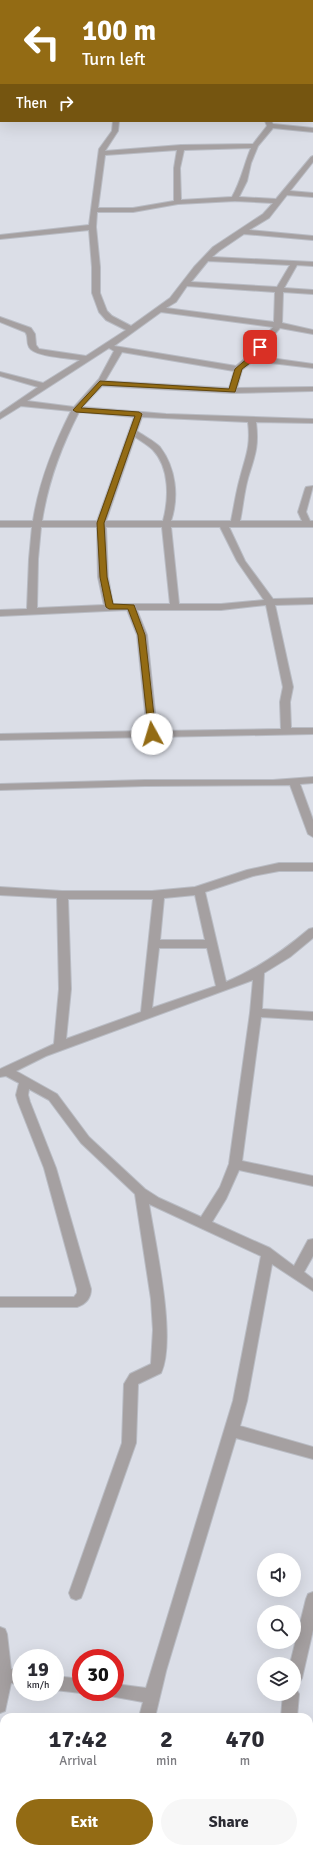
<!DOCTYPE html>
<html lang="en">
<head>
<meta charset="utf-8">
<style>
	:root { --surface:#fff; --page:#f7f7f7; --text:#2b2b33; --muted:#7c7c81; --accent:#936b14 }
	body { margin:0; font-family:Signika,sans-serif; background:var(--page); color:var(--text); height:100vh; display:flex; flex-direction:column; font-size:15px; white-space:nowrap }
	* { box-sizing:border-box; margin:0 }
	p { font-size:13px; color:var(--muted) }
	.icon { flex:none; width:22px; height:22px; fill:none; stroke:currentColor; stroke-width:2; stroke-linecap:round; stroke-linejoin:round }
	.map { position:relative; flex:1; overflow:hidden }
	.drawer { position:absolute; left:0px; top:1713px; width:313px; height:140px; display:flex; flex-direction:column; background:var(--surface); border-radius:12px 12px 0 0; box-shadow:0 4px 16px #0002 }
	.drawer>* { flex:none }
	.top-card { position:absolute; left:0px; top:0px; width:313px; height:122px; box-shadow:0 4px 16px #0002; background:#936b14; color:#fff; overflow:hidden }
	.tools { position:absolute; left:257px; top:1553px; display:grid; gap:8px }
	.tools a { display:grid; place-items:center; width:44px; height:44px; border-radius:50%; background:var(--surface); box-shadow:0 4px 16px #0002; font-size:20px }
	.speed { position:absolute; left:12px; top:1649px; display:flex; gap:8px; font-size:20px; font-weight:700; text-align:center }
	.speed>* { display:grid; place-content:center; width:52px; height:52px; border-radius:50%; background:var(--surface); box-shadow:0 4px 16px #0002; line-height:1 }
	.speed small { font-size:10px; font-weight:400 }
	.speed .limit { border:6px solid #d22; background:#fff; color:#111 }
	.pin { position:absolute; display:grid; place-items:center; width:34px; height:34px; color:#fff; margin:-17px; border-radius:8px; box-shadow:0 2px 6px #0006 }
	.me { position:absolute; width:44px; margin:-22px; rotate:354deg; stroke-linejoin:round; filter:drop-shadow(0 0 3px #0008) }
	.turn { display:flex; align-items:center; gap:14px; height:84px; padding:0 16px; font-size:18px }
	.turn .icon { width:52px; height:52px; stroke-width:2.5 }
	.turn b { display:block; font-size:28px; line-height:34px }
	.then { display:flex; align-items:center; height:38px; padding:0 16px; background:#0003; gap:8px; font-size:15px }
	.eta { display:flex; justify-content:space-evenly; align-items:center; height:68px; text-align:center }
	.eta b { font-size:24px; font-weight:700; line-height:28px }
	.button { display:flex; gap:8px; margin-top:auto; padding:8px 16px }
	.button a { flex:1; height:46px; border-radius:24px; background:var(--accent); color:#fff; font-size:16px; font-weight:700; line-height:46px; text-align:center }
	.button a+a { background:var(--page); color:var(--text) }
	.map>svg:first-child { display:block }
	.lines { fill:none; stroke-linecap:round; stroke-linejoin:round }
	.minor-casing { stroke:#b9bcc4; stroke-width:2 }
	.minor { fill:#a5a0a1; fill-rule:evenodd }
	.route { fill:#936b14; stroke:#60460d }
</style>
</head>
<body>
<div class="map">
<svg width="313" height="1853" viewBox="0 0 313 1853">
	<rect width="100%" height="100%" fill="#dbdee7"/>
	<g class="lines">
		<defs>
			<g id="minor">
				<rect x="14" y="0" width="6" height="1"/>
				<rect x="60" y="0" width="6" height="1"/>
				<rect x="94" y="0" width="6" height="1"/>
				<polygon points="126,0 132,0 133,1 127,1"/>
				<polygon points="285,0 296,0 297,1 286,1"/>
				<rect x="312" y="4" width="1" height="4"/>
				<rect x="0" y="15" width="1" height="4"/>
				<rect x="312" y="23" width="1" height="5"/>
				<rect x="312" y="49" width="1" height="4"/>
				<rect x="0" y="52" width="1" height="4"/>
				<polygon points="0,74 1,74 0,79"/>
				<rect x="312" y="77" width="1" height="4"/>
				<rect x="0" y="91" width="1" height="4"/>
				<rect x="0" y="104" width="1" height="4"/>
				<path d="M113,121H119L118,131L105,151L181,145L253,144L267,126L265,121H271L273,124L313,128V132L273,128L258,146L251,163L247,181L239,197L276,199L311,157L313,156V162L290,191L313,193V197L287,195L269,218L249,230L313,236V240L244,234L219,251L212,257L313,262V266L297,265L284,288L313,290V294L283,292L282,323L313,330V334L280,328L256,356L313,364V368L253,361L242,370L237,388L313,387V391L232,393L102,386L82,407L166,414L313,419V423L256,422C259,447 255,455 248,478C244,492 243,507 240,521H302L298,512L305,489L306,487L313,486L306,512L310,521H313V527H229L245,561L273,599L313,598V604L275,605L293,687L290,702L291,728H313V734L0,740V734L147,731L137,635L127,610L0,616V610L27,609L29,559L32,527H0V521H33C39,482 53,447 71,411L21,406L0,419V413L38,387L0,376V372L43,383L80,360C69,358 34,357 29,347C26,342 29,336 25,332L0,322V317L31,328L35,334L36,345L39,349L86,356L126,330L106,320L99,312L92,293V267L89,230L0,239V235L89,225L99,149L112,131ZM251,148C244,165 241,181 232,197L181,200L180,168L184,150ZM177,150L174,168V201L133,208H98L105,155ZM235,201L273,203L263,214L213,247L194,267L170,298L131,326L112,316L107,311L100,293V267L96,227L97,212H133L178,204ZM208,261L290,265L277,287L191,282ZM187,286L275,292L274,322L166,308L176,302ZM161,312L273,327L248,356L236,366L114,346ZM109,348L114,351L99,379L74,407L27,401ZM122,352L234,371L229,388L105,381ZM79,412L134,417L97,521H42C48,482 61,447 79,412ZM142,417L248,422C251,446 246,455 240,478C236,492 234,507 231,521H171C179,497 176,468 160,447C154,441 144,436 137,431ZM135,437C141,441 148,445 153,450C170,468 169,499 163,521H106ZM41,527H97L98,577L104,605L37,608L38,559ZM106,527H162L170,604H113L108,577ZM171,527H220L237,561L264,600L221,604H179ZM266,605L283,687L280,702L281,729L157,731L147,635L137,610H221Z"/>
				<polygon points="313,777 313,783 300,784 313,820 313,837 308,834 290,785 145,786 0,790 0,784 145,780 273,780"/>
				<path d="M279,863H313V871H279L253,876L205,892L226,982C257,969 283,951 309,929L313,928V938L290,957L264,973L262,1009L313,1012V1020L261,1017L242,1161L313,1176V1186L239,1170L226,1199L212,1222L270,1248L294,1266L308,1240L313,1239V1256L304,1272L313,1279V1291L272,1264L247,1401L240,1426L313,1447V1459L236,1438L166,1671L155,1717H139L143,1702L110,1696L108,1692H115V1684L146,1688L233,1401L261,1256L149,1204C155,1243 177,1339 161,1373L138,1384L136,1443L83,1593L81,1598L76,1600L71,1598L69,1593L122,1443L124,1384L130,1374L151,1364L153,1330L151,1299L135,1194L81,1143L49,1100L29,1089L28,1095L30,1102L56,1168L91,1289C91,1298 86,1304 77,1307H0V1297H74L77,1293V1289L44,1168L18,1102L16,1095L19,1083L6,1076L0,1077V1069L54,1044L59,989L57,898L0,895V887L62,891H152L195,887L247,870ZM195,895L205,940H160L164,898ZM68,899H153L141,1012L66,1039L71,989ZM159,948H207L216,986L152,1008ZM253,980L250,1013L229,1164L220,1187L201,1217L159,1198L145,1189L89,1137L57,1094L16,1071L46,1056Z"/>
				<polygon points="313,1592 313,1630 302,1678 299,1683 294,1685 294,1664 290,1664 306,1599 308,1594"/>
				<polygon points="0,1627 5,1629 7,1634 11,1669 21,1671 21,1685 11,1683 5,1711 0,1713"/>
				<polygon points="55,1676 81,1679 81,1692 84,1692 81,1693 55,1690"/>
				<polygon points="294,1688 296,1689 299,1694 297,1717 281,1717 283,1694 294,1694"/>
				<polygon points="313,1797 313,1816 309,1818 309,1799"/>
				<polygon points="112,1849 128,1849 127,1853 111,1853"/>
				<polygon points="267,1849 285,1849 283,1853 265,1853"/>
			</g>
		</defs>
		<use href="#minor" class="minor-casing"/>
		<use href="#minor" class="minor"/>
	</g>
	<polygon class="route" points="258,346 264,347 254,360 242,369 235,392 102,385 81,408 139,412 142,414 104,523 107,577 113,604 134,605 145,635 156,734 155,736 149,736 138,635 128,609 109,609 106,607 100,577 97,523 135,416 76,412 73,410 100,381 229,389 235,369 249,357"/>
</svg>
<div class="tools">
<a><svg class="icon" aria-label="sound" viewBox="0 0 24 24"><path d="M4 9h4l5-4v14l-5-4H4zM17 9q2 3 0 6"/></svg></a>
<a><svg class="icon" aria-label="search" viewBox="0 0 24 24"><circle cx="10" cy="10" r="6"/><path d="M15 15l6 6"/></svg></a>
<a><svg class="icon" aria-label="layers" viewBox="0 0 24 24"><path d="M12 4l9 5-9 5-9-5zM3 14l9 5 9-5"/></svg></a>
</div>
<div class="speed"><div>19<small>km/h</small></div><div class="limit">30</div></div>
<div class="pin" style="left:260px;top:347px;background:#d93025"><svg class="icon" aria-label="arrive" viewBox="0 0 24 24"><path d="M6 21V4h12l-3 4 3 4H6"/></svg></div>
<svg class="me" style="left:152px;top:734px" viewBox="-20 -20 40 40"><circle r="19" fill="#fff"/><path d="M0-13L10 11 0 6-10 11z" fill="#936b14"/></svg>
<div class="top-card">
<div class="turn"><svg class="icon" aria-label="left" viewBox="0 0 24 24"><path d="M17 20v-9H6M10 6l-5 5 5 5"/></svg><div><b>100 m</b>Turn left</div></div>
<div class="then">Then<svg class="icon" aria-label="right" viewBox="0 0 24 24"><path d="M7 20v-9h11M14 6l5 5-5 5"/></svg></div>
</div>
<section class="drawer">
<div class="eta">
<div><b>17:42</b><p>Arrival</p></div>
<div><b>2</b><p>min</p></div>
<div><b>470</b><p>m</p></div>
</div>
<div class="button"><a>Exit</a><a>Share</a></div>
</section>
</div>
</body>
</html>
